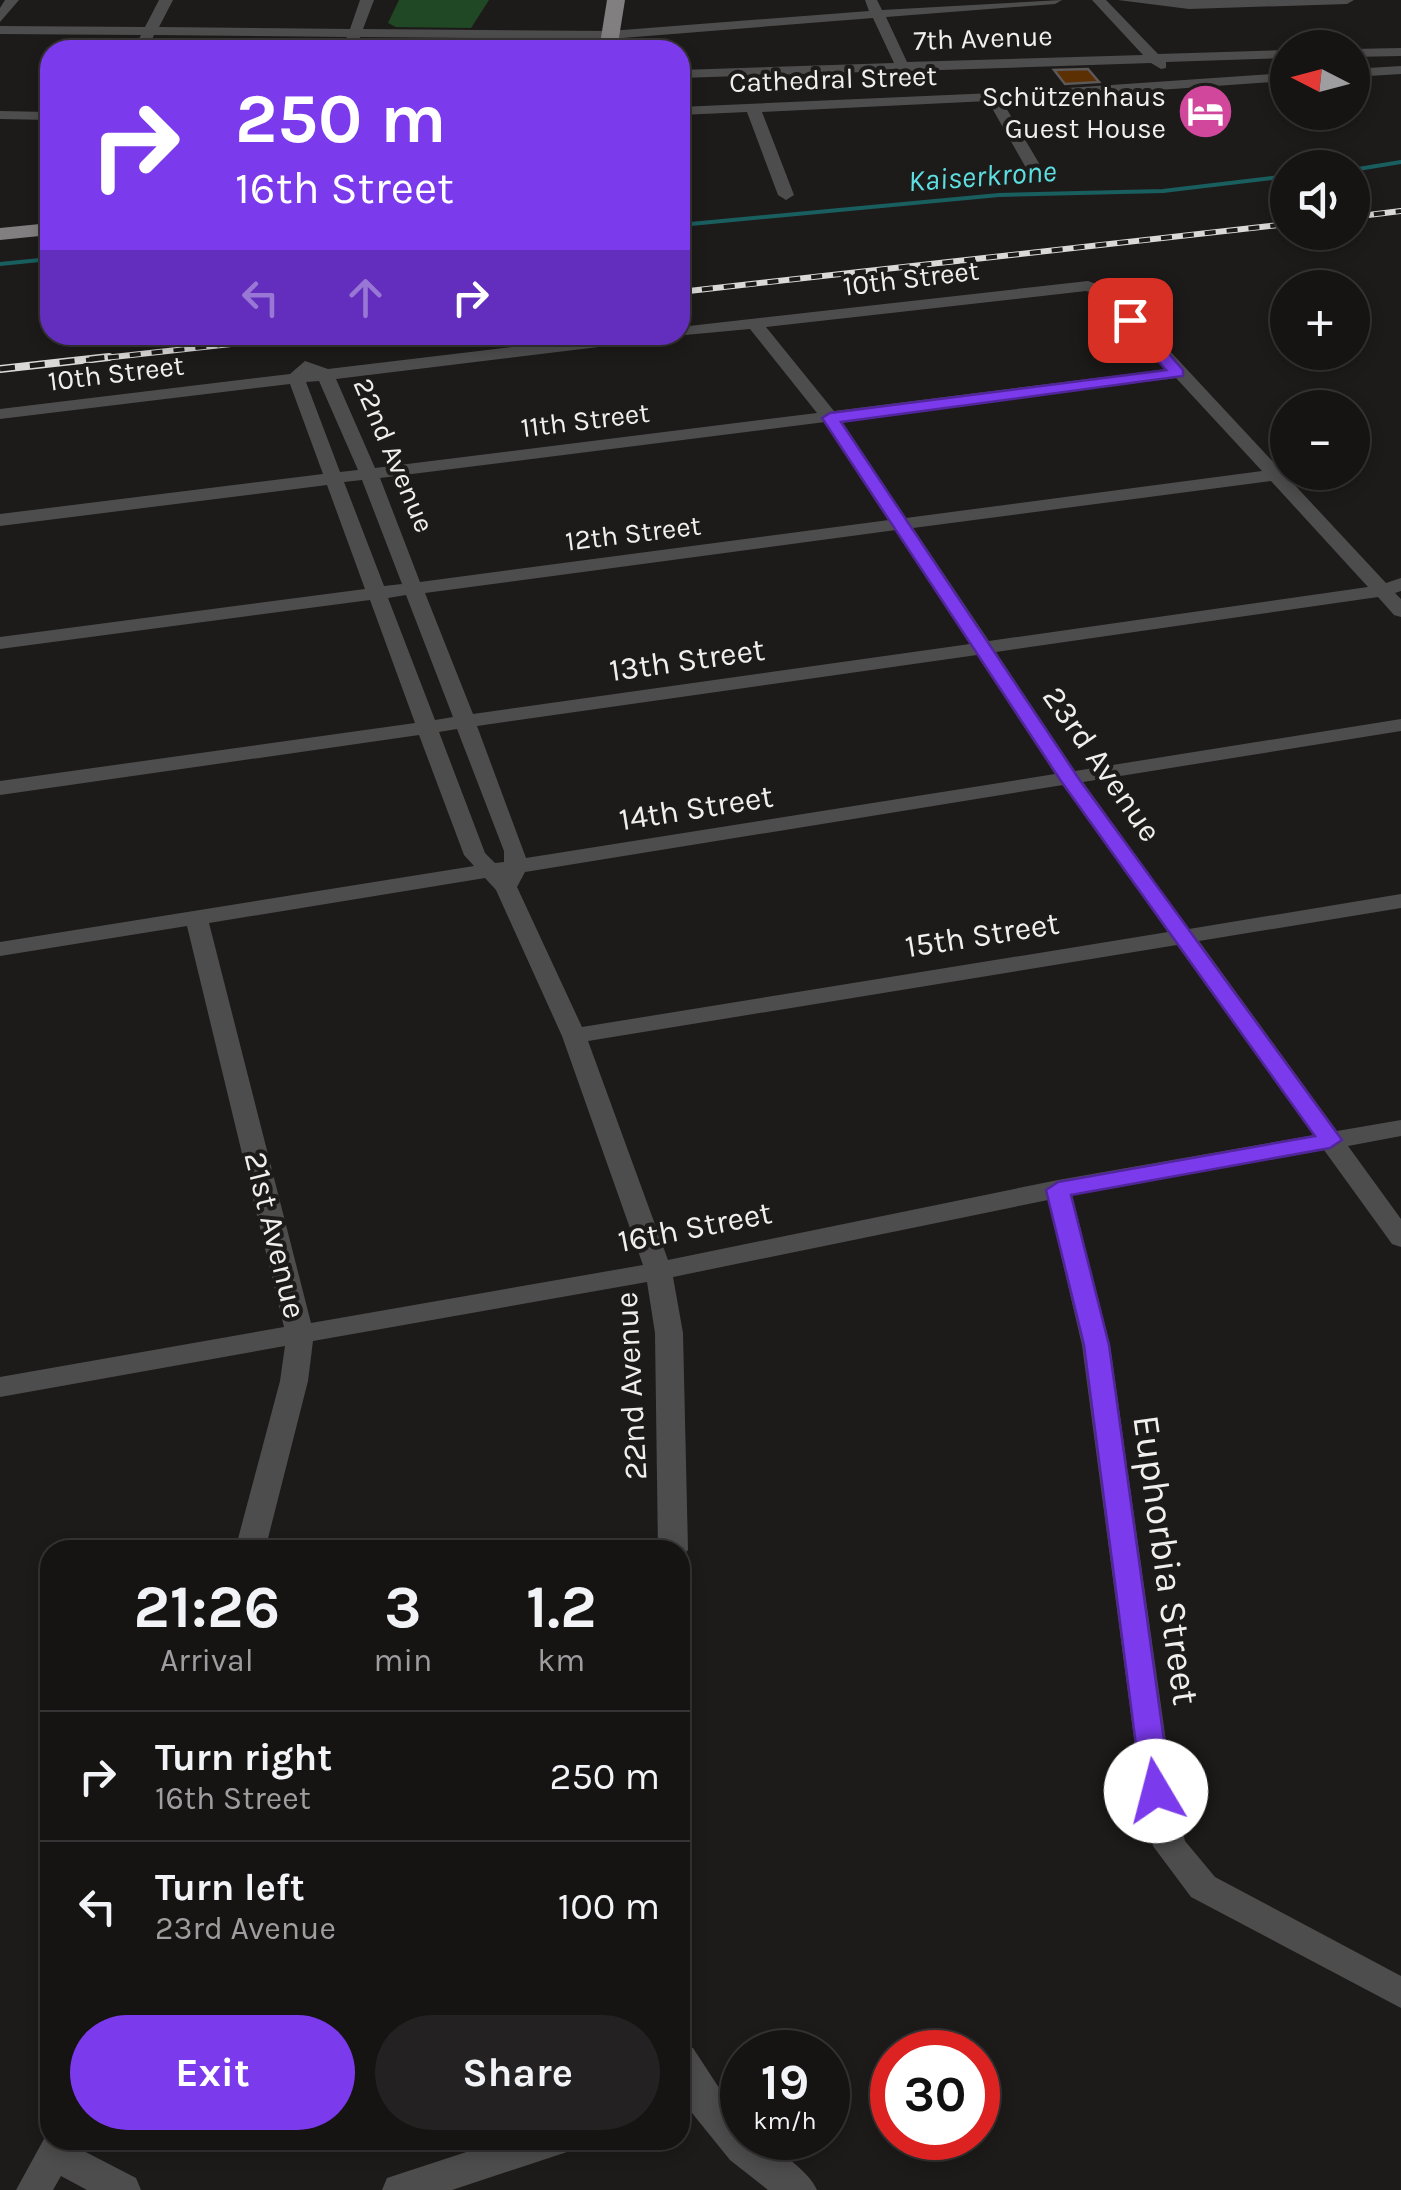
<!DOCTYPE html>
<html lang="en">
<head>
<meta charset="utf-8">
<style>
	:root { --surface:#161413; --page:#232121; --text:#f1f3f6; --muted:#9e9ea0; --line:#353333; --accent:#7c3aed }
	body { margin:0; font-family:Karla,sans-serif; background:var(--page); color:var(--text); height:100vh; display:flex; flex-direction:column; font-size:38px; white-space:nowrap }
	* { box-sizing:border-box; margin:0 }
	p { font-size:32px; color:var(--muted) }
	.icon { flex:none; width:55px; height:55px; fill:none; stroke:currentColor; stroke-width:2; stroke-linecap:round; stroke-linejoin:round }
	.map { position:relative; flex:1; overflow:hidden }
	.side { position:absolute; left:40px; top:1540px; width:650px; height:610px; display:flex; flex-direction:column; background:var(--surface); border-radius:30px; box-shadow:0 5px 15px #0003,0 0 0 2px var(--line) }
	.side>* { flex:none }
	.hud { position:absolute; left:40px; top:40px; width:650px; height:305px; border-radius:30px; box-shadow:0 5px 15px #0003,0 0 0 2px var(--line); background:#7c3aed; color:#fff; overflow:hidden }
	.needle { width:65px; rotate:276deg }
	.controls { position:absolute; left:1270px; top:30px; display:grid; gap:20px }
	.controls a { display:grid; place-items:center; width:100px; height:100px; border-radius:50%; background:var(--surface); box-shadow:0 5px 15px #0003,0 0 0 2px var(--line); font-size:50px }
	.speed { position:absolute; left:720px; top:2030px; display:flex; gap:20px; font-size:50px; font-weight:700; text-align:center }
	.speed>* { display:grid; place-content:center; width:130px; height:130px; border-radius:50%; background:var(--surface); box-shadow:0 5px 15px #0003,0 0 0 2px var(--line); line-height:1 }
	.speed small { font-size:25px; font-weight:400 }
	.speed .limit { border:15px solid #d22; background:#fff; color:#111 }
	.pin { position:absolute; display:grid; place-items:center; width:85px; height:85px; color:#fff; margin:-42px; border-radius:20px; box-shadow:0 5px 15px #0006 }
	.me { position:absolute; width:110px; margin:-55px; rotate:352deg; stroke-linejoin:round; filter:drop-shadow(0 0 8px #0008) }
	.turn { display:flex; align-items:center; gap:35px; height:210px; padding:0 30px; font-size:45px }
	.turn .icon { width:130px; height:130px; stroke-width:2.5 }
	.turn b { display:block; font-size:70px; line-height:85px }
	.lanes { display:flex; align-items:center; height:95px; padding:0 30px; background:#0003; justify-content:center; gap:50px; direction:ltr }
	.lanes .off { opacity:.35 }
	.eta { display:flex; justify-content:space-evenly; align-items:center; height:170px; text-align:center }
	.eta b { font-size:60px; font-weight:700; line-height:70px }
	.cta { display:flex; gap:20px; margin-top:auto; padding:20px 30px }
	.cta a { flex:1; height:115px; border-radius:60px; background:var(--accent); color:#fff; font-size:40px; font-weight:700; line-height:115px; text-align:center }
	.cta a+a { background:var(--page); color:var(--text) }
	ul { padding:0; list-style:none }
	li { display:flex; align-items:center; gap:30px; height:130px; padding:0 30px; border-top:2px solid var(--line) }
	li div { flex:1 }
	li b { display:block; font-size:38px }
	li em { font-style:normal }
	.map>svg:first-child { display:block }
	.green { fill:#204824 }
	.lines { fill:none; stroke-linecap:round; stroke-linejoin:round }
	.stream { stroke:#195f60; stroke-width:4 }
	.building { fill:#5d3004; stroke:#5c5958; stroke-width:2.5 }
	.minor { fill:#4e4d4e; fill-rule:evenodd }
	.major { fill:#827f81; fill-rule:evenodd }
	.rail-far1-casing { stroke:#dad9d8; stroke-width:6 }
	.rail-casing { stroke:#dad9d8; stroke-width:8 }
	.rail-far1 { stroke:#1d1b19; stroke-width:4; stroke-dasharray:11; stroke-linecap:butt }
	.rail { stroke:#1d1b19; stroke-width:5; stroke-dasharray:15; stroke-linecap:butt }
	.route { fill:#7c3aed; stroke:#51269a; stroke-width:2.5 }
	.labels { text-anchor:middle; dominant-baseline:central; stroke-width:8; stroke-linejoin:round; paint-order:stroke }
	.far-street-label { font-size:28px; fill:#f0efee; stroke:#1d1b19 }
	.far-poi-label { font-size:28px; fill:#f0efee; stroke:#1d1b19; text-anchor:end }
	.far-water-label { font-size:30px; font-style:italic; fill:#5ddfe1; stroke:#1d1b19 }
	.street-label { font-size:32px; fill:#f0efee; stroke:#1d1b19 }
	.near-street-label { font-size:38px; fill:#f0efee; stroke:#1d1b19 }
</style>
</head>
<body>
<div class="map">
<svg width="1401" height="2190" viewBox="0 0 1401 2190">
	<rect width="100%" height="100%" fill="#1d1b19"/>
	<polygon class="green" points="399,0 489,0 471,28 396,27 388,23"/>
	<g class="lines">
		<g class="stream">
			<polyline points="1352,170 1401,162"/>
			<polyline points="680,225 999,195 1163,191 1288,176"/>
			<polyline points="0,264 50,259"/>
		</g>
	</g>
	<polygon class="building" points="1088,69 1099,82 1065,84 1054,70"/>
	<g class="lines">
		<g class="minor">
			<polygon points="5,0 19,0 0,22 0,8"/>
			<polygon points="159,0 173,0 159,27 350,29 360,0 374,0 363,29 610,31 869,11 865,0 877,0 882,10 1062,0 1055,4 886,17 907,62 1143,55 1092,0 1106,0 1158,54 1288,50 1288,58 1166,62 1166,68 1161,69 1151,63 911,71 915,78 908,82 898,71 680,78 680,70 894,63 873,18 610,39 360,37 356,50 342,50 347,37 154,35 147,50 133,50 141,35 0,34 0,26 145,27"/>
			<polygon points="1118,0 1354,0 1347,4 1189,9"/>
			<polygon points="1401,48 1401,56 1352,57 1352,49"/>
			<polygon points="1401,66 1401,74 1352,77 1352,69"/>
			<polygon points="1288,73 1288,81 1002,101 1049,180 1041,185 1033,180 988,101 762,112 794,195 786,200 778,195 747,112 680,115 680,107 993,93"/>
			<polygon points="0,111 50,112 50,120 0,119"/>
			<path d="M1088,281L1113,290L1386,583L1401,578V591L1395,593L1401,599V617L1394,615L1378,597L996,652L1075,771L1401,719V731L1083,782L1189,929L1401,894V908L1199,941L1337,1131L1401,1120V1136L1348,1146L1401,1219V1247L1392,1244L1324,1150L1072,1195L1110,1345L1173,1791L1185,1841L1215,1877L1401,1976V2008L1191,1897L1153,1846L1141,1791L1082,1345L1048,1200L673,1277L683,1333L688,1550L680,1559V1550H658L655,1333L647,1282L313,1341L308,1381L265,1550H235L280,1381L285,1346L0,1397V1377L284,1327L187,926L0,956V942L474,866L464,855L419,735L0,795V781L415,723L370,600L0,649V637L365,589L327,485L0,526V514L323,474L290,384L0,419V409L290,374L305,361L328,369L614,335H664L656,340L336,379L375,468L817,413L750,329L674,336L680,335V327ZM1086,291L1101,296L1168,369L834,411L766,327ZM1176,378L1262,471L906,518L841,420ZM319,381L358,470L340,472L306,382ZM825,422L889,520L420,582L380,478ZM362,480L402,584L384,586L344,482ZM1271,481L1368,587L989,641L913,528ZM896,530L970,644L473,714L425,593ZM406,595L453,717L435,720L388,598ZM977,655L1055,774L526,858L477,726ZM457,729L504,851V862L495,863L485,853L439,732ZM1063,785L1168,932L582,1027L517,887L525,872ZM485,878L496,890L562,1036L643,1265L311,1323L209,923ZM1177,945L1314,1135L1058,1180L668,1260L588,1041Z"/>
			<path d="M680,2043L693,2048L742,2123V2138C765,2138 808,2169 817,2190H768L730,2160L692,2113L680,2093Z"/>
			<polygon points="50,2128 50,2140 79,2140 76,2147 136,2178 141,2190 87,2190 61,2176 53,2190 16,2190"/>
			<polygon points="503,2140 572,2140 567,2152 452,2190 382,2190 387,2178"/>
		</g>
		<g class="major">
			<polygon points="607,0 625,0 617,50 599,50"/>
			<polygon points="50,223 50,235 0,240 0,228"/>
		</g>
		<defs>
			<g id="rail-far1">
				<polyline points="1352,217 1401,211"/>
				<polyline points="680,292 1288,224"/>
				<polyline points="86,360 313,335"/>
			</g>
			<polyline id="rail" points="0,369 109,357"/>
		</defs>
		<use href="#rail-far1" class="rail-far1-casing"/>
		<use href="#rail" class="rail-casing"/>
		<use href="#rail-far1" class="rail-far1"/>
		<use href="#rail" class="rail"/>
	</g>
	<polygon class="route" points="1125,316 1136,316 1183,370 1183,376 841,422 1079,779 1342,1140 1330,1148 1071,1195 1109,1345 1171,1791 1167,1800 1156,1803 1146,1800 1142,1791 1084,1345 1046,1190 1058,1182 1315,1136 1061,781 822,418 830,413 1166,370 1125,323"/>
	<defs>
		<symbol id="hotel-disc" viewBox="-11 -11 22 22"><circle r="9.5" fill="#d1479c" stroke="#1d1b19"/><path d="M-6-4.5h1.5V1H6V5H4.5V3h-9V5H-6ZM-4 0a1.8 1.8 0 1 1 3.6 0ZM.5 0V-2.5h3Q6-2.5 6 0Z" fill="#fff"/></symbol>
	</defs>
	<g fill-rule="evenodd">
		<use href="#hotel-disc" x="1174" y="80" width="63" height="63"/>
	</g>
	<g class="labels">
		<g class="far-street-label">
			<text transform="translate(983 38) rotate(-2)">7th Avenue</text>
			<text transform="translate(833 79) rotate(-2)">Cathedral Street</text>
			<text transform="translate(911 278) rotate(-7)">10th Street</text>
			<text transform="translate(116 373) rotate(-7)">10th Street</text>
			<text transform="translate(585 420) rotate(-7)">11th Street</text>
			<text transform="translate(394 455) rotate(67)">22nd Avenue</text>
			<text transform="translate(633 533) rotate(-7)">12th Street</text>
		</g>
		<g class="far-poi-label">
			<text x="1166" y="96">Schützenhaus<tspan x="1166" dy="32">Guest House</tspan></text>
		</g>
		<g class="far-water-label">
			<text transform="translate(982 176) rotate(-4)">Kaiserkrone</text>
		</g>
		<g class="street-label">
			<text transform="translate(687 660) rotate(-8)">13th Street</text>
			<text transform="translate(1102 764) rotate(55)">23rd Avenue</text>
			<text transform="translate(696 808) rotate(-9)">14th Street</text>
			<text transform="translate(982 935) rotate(-9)">15th Street</text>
			<text transform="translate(695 1227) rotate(-11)">16th Street</text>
			<text transform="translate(275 1235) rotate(76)">21st Avenue</text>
			<text transform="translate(631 1386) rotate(-93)">22nd Avenue</text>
		</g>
		<g class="near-street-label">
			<text transform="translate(1166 1560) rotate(82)">Euphorbia Street</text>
		</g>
	</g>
</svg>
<div class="controls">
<a><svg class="needle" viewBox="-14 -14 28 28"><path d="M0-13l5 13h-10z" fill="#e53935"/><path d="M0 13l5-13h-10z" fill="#9e9ea0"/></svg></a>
<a><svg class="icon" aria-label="sound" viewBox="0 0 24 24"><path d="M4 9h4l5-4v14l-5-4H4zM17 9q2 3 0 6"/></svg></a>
<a>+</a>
<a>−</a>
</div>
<div class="speed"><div>19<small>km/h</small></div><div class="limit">30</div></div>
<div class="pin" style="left:1130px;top:320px;background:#d93025"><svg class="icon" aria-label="arrive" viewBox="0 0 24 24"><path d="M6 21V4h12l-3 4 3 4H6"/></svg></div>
<svg class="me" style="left:1156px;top:1791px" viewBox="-20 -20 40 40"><circle r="19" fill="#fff"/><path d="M0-13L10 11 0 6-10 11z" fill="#7c3aed"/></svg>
<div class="hud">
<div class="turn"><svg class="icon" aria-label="right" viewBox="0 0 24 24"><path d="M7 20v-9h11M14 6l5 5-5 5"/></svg><div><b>250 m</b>16th Street</div></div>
<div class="lanes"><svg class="icon off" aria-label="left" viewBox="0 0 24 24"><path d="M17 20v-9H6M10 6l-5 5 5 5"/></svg><svg class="icon off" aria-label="ahead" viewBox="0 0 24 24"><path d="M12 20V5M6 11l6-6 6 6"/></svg><svg class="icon" aria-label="right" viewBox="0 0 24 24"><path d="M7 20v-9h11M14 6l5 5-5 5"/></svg></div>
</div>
<section class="side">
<div class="eta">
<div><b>21:26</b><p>Arrival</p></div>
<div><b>3</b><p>min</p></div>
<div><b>1.2</b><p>km</p></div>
</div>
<ul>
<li><svg class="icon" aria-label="right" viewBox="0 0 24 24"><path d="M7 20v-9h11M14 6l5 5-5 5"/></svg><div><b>Turn right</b><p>16th Street</p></div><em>250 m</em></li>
<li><svg class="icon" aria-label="left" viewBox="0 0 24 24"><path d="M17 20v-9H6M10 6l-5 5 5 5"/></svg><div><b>Turn left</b><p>23rd Avenue</p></div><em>100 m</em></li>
</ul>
<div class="cta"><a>Exit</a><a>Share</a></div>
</section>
</div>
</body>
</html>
